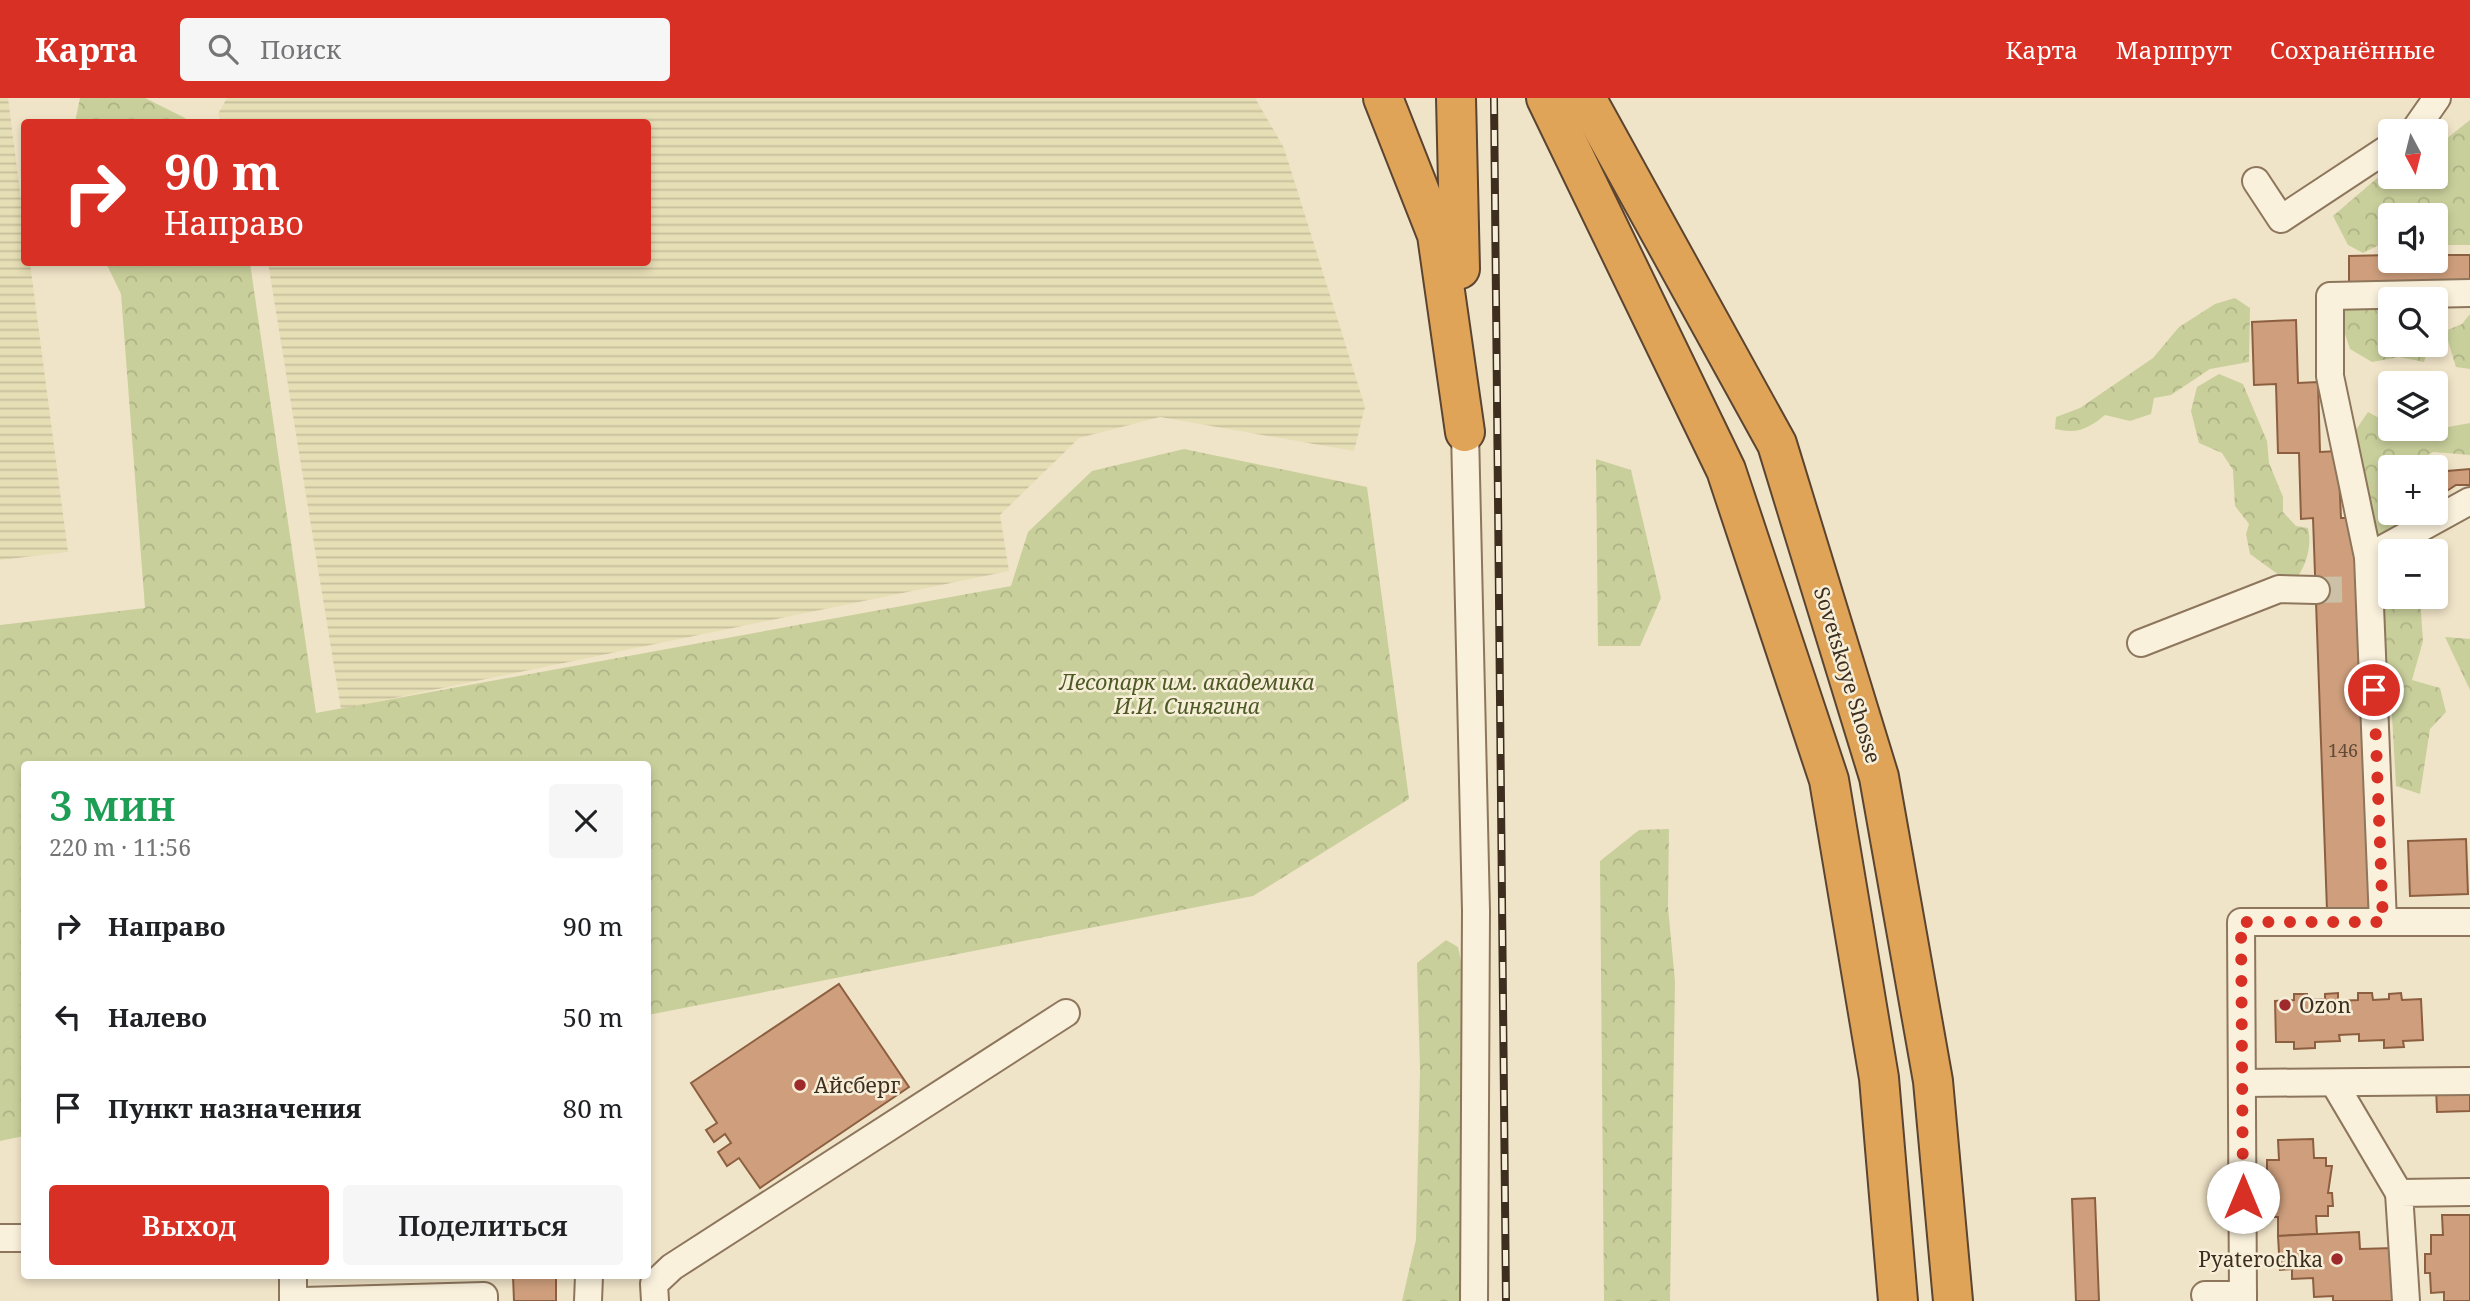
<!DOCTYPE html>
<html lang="ru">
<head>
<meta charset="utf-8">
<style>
	:root { --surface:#fff; --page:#f6f6f6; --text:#202124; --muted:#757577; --accent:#d93025 }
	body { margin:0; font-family:"Noto Serif",serif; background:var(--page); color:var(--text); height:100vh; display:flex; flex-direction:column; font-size:26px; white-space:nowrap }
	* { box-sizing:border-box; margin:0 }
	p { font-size:23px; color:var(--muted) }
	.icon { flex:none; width:38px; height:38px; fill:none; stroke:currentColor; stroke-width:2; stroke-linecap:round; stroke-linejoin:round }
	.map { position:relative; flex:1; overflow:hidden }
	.details { position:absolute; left:21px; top:663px; width:630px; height:518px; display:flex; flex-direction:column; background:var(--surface); border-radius:7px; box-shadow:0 4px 10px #0003 }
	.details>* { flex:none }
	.top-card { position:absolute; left:21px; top:21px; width:630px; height:147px; border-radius:7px; box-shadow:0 4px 10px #0003; background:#d93025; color:#fff; overflow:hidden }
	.needle { width:46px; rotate:173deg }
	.tools { position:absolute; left:2378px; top:21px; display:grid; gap:14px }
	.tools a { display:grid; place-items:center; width:70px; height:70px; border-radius:7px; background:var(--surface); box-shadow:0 4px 10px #0003; font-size:35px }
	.pin { position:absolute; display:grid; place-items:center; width:60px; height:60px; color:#fff; margin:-30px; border:4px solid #fff; border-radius:50%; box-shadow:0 2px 7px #0007 }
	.me { position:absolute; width:77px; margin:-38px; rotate:0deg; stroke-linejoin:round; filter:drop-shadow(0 0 5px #0008) }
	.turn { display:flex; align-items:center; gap:24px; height:147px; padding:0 28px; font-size:32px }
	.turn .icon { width:91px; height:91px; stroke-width:2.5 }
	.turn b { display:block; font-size:49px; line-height:60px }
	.round { display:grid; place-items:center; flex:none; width:74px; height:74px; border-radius:7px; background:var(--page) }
	.summary { display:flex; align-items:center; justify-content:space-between; height:119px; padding:0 28px }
	h1 { font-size:42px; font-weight:600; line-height:52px; color:#1e9e55 }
	.button { display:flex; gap:14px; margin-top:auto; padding:14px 28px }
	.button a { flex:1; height:80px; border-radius:7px; background:var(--accent); color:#fff; font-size:28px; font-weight:600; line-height:80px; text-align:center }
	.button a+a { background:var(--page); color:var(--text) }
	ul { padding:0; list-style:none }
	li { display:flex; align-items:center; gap:21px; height:91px; padding:0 28px }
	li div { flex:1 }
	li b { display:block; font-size:26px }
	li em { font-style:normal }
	header { display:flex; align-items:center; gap:42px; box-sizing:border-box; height:98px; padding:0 35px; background:var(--accent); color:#fff }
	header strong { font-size:33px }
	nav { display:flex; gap:38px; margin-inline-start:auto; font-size:24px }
	.search { width:490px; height:63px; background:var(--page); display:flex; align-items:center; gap:18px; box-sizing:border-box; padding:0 24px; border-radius:7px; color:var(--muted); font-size:26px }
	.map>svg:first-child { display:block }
	.farmland { fill:url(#farmland-rules) }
	.forest { fill:url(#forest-crowns) }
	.building { fill:#cf9f7d; stroke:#8d5f41; stroke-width:2 }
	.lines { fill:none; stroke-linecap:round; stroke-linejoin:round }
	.minor-tunnel { stroke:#ccc0a6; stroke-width:26; stroke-dasharray:26 13; stroke-linecap:butt }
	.minor-casing { stroke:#8d765c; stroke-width:30 }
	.highway-casing { stroke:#5b4430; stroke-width:42 }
	.minor { stroke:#faf1dc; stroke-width:26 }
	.highway { stroke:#e0a458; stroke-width:38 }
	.rail-casing { stroke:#3d2e20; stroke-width:8 }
	.rail { stroke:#f7eed8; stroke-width:5; stroke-dasharray:16; stroke-linecap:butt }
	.route { stroke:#d93025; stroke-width:12; stroke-dasharray:0 21.6 }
	.poi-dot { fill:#9e2a2b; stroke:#f7eed8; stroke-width:2.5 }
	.labels { text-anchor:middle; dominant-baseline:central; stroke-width:5; stroke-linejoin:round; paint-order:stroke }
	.number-label { font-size:18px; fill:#624a37 }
	.street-label { font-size:21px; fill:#3d2e20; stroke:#f7eed8 }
	.park-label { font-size:21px; font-style:italic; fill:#4d5a26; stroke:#f7eed8 }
	.poi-label { font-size:21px; fill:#3d2e20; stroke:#f7eed8; text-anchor:start }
</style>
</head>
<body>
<header>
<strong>Карта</strong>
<div class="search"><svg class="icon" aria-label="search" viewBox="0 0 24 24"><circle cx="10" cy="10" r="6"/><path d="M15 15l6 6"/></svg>Поиск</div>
<nav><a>Карта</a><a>Маршрут</a><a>Сохранённые</a></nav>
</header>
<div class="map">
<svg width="2470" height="1203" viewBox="0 0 2470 1203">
	<defs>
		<pattern id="farmland-rules" width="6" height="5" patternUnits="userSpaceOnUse" patternTransform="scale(1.75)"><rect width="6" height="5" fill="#e6deb5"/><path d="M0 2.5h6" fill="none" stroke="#c6bf9b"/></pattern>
		<pattern id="forest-crowns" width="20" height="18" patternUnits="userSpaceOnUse" patternTransform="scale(1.75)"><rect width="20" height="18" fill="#c9cf9b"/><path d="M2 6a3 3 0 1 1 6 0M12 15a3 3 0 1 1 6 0" fill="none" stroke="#aeb285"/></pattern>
	</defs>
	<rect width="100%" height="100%" fill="#f0e4c8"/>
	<g class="farmland">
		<polygon points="0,0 8,0 24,126 24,164 30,165 68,454 0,462"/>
		<polygon points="227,0 1255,0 1284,50 1365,309 1354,353 1160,319 1079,340 1000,417 1009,473 341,611 268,165 648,164 648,24 221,24 218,16"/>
	</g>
	<g class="forest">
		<polygon points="80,0 145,0 185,20 188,24 75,24"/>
		<polygon points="2470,22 2470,147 2436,147 2436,117 2390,117 2390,153 2377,148 2363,155 2348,147 2333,118 2390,69 2390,79 2436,79 2436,49"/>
		<polygon points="106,165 250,165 316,615 1011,488 1028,434 1092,373 1184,351 1367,389 1409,701 1253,798 648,917 648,667 24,667 24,1038 0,1043 0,527 145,510 121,196"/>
		<path d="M2235,200L2250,210L2249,264L2210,271L2171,297L2154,300L2151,316L2130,323L2105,317C2088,331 2078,336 2055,331L2056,319L2080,310L2153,260L2179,229L2215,206Z"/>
		<polygon points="2334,203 2390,204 2390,247 2429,247 2424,264 2399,259 2372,264 2350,251"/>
		<polygon points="2470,216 2470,271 2456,269 2445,233 2462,226"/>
		<path d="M2219,276L2243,286L2267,343L2269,365L2283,399V414L2296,428L2308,430C2312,447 2307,465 2297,480H2283L2250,456L2246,436L2249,426L2235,408L2233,372L2222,355L2199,345L2191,313L2197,289Z"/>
		<polygon points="2368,314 2390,326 2390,331 2437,331 2470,325 2470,357 2433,354 2420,361 2417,369 2390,369 2390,415 2412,415 2407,427 2386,441 2365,434 2340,355"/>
		<polygon points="1596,361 1631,372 1661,500 1640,548 1598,548"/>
		<polygon points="2390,463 2390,499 2420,499 2423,543 2412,582 2440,590 2446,614 2430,631 2420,696 2396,688 2391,601 2383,546 2386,464"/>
		<polygon points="2445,539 2470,541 2470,592"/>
		<polygon points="1669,731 1668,809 1675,883 1670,1203 1604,1203 1600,763 1639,732"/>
		<polygon points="1446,842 1458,849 1463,872 1464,1203 1402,1203 1416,1142 1420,973 1417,865"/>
	</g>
	<g class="building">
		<polygon points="2390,157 2390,163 2436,163 2436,157 2470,157 2470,191 2349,192 2349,158"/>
		<polygon points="2296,222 2298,285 2318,284 2320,354 2338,353 2341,420 2356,420 2369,811 2327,812 2313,420 2301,421 2299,355 2278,355 2276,286 2254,287 2252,224"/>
		<polygon points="2470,371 2470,387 2456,387 2436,400 2436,374"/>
		<polygon points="2466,741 2468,796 2410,798 2408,743"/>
		<polygon points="839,886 909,989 760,1090 739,1060 727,1068 718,1054 731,1045 725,1036 714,1044 706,1032 717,1025 691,985"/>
		<polygon points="2338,895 2338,903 2358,902 2358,895 2372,895 2373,902 2389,901 2389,896 2401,895 2402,902 2421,901 2423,942 2403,943 2404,949 2384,950 2384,942 2359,943 2359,936 2339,937 2340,943 2315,944 2315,950 2294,951 2294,944 2276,944 2275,903 2294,902 2294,896 2307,896 2307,902 2325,901 2325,896"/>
		<polygon points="2470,988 2470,1013 2437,1014 2436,989"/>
		<polygon points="2313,1041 2314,1060 2326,1060 2326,1068 2332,1068 2328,1095 2332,1095 2333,1108 2328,1108 2328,1118 2316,1118 2317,1136 2278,1138 2278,1119 2266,1119 2266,1108 2262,1108 2261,1072 2267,1072 2267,1062 2279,1062 2278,1042"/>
		<polygon points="2095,1100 2099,1203 2076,1203 2072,1101"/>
		<polygon points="2442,1117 2470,1117 2470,1203 2444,1203 2444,1194 2431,1195 2430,1175 2425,1175 2425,1156 2431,1156 2431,1137 2443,1137"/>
		<polygon points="2359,1134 2360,1151 2394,1150 2397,1203 2333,1203 2333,1198 2314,1199 2313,1180 2292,1181 2292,1171 2280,1172 2278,1138"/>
		<polygon points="513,1178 556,1178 556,1203 514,1203"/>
	</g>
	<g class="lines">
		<polyline class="minor-tunnel" points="2316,492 2359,491"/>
		<defs>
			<g id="minor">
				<polyline points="2414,33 2437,0"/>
				<polyline points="2256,83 2281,121 2390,49"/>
				<polyline points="1465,334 1476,813 1474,1203"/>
				<polyline points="2368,459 2330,278 2330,198 2470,195"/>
				<polyline points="2141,545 2279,491 2316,492"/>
				<polyline points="2383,824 2368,459 2470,403"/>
				<polyline points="2244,985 2470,983"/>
				<polyline points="2334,985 2399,1095"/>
				<polyline points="0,1140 24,1140"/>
				<polyline points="2205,1197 2243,1197"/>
				<polyline points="293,1203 293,1178"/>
				<polyline points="303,1203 484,1198 484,1203"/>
				<polyline points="588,1203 589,1178"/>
				<polyline points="655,1203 654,1186 672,1169 1066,915"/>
				<polyline points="2243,1203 2241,824 2470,824"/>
				<polyline points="2406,1203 2399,1095 2470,1094"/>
			</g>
			<g id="highway">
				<polyline points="1383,0 1437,137 1465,334"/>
				<polyline points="1456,0 1460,171"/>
				<polyline points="1546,0 1726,372 1829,682 1879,980 1898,1203"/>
				<polyline points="1586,0 1777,346 1879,679 1933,983 1953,1203"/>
			</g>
		</defs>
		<use href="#minor" class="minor-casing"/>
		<use href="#highway" class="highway-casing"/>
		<use href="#minor" class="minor"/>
		<use href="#highway" class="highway"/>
		<defs>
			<polyline id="rail" points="1494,0 1506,1203"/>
		</defs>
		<use href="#rail" class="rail-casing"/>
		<use href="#rail" class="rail"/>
	</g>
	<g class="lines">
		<polyline class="route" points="2243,1099 2241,824 2383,824 2374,592"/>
	</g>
	<g class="poi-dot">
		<circle cx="2285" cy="907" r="7"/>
		<circle cx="800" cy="987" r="7"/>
		<circle cx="2337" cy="1161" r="7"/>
	</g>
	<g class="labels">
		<g class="number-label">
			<text x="2343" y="652">146</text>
		</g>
		<g class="street-label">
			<text transform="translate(1848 577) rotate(73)">Sovetskoye Shosse</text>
		</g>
		<g class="park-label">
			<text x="1187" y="584">Лесопарк им. академика<tspan x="1187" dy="24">И.И. Синягина</tspan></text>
		</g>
		<g class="poi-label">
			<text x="2299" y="907">Ozon</text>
			<text x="814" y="987">Айсберг</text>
			<text x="2323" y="1161" text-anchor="end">Pyaterochka</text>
		</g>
	</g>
</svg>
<div class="tools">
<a><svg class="needle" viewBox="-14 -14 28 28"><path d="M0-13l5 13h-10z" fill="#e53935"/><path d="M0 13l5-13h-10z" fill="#757577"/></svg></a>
<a><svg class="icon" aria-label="sound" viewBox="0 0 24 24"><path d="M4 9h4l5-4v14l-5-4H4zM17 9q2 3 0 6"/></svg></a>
<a><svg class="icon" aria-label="search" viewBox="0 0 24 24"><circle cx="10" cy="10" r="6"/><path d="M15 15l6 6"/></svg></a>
<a><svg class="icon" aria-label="layers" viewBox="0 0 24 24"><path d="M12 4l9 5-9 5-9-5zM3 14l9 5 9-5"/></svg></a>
<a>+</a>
<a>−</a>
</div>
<div class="pin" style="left:2374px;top:592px;background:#d93025"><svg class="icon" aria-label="arrive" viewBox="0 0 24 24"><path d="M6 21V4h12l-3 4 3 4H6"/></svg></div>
<svg class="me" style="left:2243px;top:1099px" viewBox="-20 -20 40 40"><circle r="19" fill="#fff"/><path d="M0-13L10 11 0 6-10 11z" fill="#d93025"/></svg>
<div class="top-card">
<div class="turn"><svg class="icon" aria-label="right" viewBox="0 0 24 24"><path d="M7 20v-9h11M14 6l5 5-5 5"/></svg><div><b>90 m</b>Направо</div></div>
</div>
<section class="details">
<div class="summary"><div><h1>3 мин</h1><p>220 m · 11:56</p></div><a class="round"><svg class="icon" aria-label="close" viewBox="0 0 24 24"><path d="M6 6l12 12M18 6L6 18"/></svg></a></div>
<ul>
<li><svg class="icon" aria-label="right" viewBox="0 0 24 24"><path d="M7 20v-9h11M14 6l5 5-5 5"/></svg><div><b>Направо</b></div><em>90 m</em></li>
<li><svg class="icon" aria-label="left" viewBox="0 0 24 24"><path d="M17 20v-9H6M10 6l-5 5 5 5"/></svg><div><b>Налево</b></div><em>50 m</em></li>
<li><svg class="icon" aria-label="arrive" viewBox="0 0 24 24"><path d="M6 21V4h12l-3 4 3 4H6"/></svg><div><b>Пункт назначения</b></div><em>80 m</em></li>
</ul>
<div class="button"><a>Выход</a><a>Поделиться</a></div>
</section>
</div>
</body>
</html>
